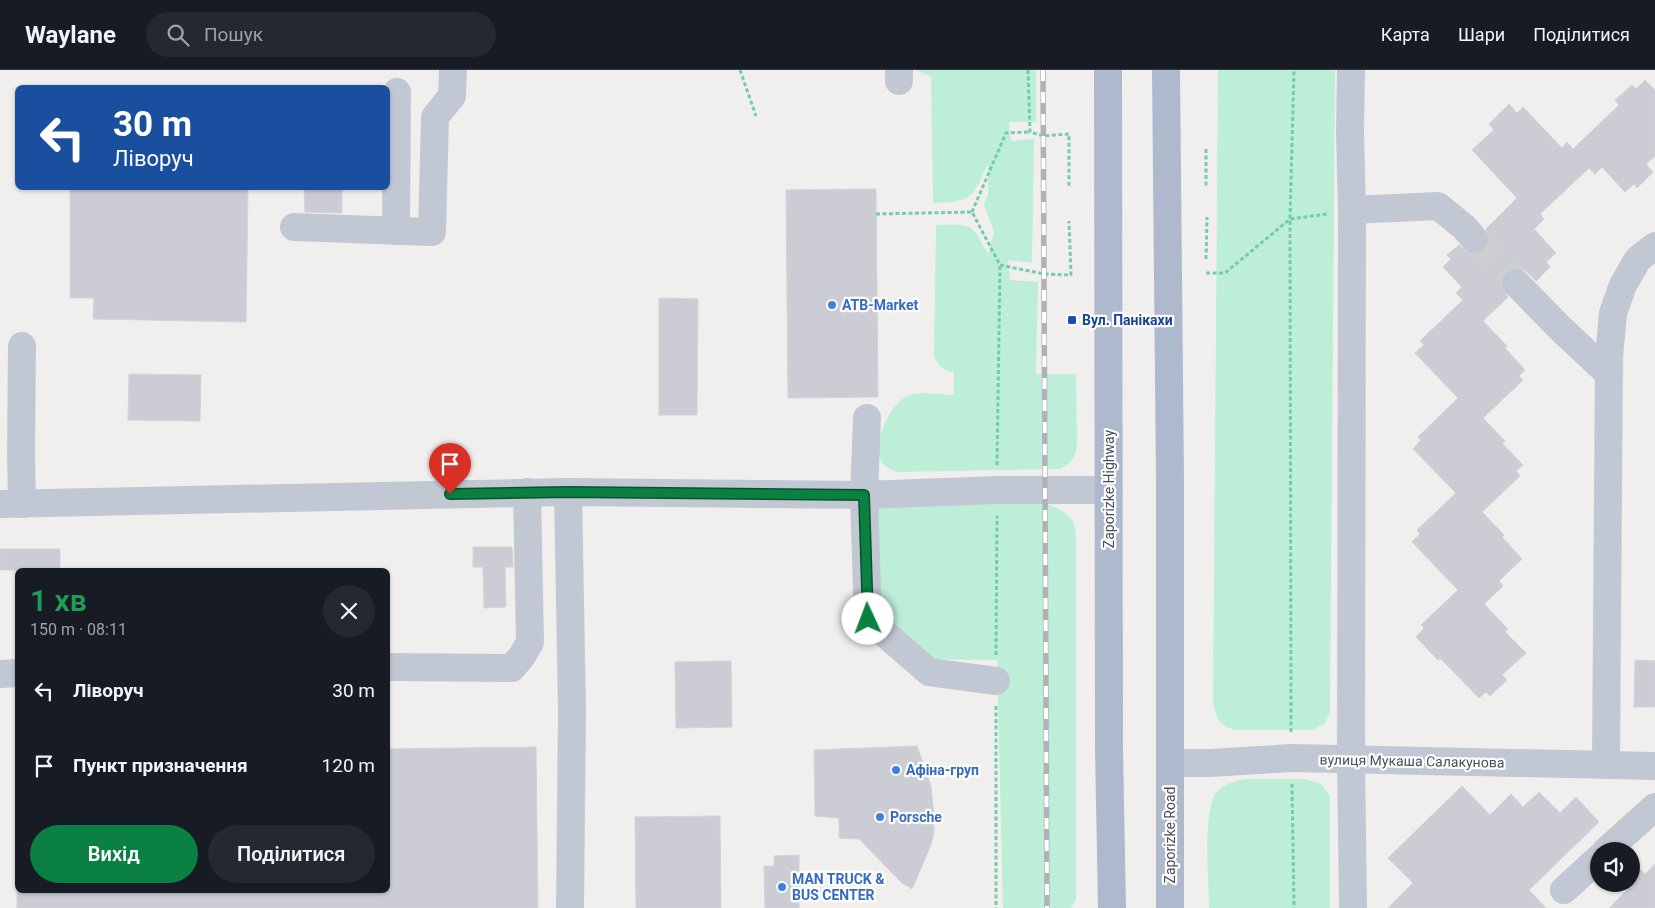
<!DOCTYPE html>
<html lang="uk">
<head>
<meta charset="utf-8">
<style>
	:root { --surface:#171b24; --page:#242831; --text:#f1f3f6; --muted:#9ea1a6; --line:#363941; --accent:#0b8043 }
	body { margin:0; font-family:Roboto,sans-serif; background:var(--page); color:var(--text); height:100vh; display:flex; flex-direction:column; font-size:19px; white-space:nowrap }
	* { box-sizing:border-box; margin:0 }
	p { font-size:16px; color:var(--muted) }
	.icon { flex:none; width:28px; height:28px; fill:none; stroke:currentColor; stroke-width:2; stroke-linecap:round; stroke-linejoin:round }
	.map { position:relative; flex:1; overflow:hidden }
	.panel { position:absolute; left:15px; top:498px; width:375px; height:325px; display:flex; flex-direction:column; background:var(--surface); border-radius:8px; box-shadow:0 1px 4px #0004 }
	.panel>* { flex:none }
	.banner { position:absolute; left:15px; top:15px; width:375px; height:105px; border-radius:8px; box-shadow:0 1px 4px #0004; background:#1a4fa0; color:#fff; overflow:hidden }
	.controls { position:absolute; left:1590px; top:772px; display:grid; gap:10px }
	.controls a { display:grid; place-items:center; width:50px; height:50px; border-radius:50%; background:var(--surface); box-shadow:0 1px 4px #0004; font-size:25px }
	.pin { position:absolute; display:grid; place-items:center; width:42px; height:42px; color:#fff; margin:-51px -21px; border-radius:50% 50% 50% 0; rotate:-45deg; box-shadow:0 0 5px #0007 }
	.pin .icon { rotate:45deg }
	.me { position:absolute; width:55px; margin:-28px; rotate:358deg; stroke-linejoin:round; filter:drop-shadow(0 0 4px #0008) }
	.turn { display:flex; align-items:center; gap:18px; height:105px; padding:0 15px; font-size:22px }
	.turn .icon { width:65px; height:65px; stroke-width:2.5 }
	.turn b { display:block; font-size:35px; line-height:42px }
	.round { display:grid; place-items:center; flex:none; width:52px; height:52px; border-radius:26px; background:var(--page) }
	.headline { display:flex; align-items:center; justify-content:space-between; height:85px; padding:0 15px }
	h1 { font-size:30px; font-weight:600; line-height:38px; color:#1e9e55 }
	.button { display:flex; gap:10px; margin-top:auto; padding:10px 15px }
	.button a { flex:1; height:58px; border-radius:30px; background:var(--accent); color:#fff; font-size:20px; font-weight:600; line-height:58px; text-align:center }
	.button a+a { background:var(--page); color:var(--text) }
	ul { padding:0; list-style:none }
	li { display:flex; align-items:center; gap:15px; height:75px; padding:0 15px }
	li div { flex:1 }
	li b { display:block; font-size:19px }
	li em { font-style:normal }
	header { display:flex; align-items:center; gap:30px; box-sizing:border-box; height:70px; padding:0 25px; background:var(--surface); border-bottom:1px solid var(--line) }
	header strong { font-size:24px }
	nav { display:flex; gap:28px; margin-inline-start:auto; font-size:18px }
	.search { width:350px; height:45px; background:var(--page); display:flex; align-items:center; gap:12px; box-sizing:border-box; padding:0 18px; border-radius:28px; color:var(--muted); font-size:19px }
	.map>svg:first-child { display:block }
	.green { fill:#bdeed8 }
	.building { fill:#cbccd4; stroke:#d2d3da }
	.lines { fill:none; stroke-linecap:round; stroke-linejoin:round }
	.minor-tunnel { stroke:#cfcfd1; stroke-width:28; stroke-dasharray:28 14; stroke-linecap:butt }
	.path { stroke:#76cbae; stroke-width:3; stroke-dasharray:4 2.5; stroke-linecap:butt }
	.minor { stroke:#c2c8d3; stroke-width:28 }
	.major { stroke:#aeb9cd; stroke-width:28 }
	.rail-casing { stroke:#b1b2b9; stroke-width:5.5 }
	.rail { stroke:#fff; stroke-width:4; stroke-dasharray:11; stroke-linecap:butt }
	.route-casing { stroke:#07532c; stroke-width:12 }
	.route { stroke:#0b8043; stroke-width:9 }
	.shop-dot { fill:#3f7fe0; stroke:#fff; stroke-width:2 }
	.transit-dot { fill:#1a4fb4; stroke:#fff; stroke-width:2 }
	.labels { text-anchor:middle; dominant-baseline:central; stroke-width:4.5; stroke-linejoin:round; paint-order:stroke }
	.shop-label { font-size:14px; font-weight:bold; fill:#366cbe; stroke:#fff; text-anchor:start }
	.transit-label { font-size:14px; font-weight:bold; fill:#164399; stroke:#fff; text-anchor:start }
	.street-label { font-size:14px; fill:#474e5b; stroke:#fff }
</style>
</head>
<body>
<header>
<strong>Waylane</strong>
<div class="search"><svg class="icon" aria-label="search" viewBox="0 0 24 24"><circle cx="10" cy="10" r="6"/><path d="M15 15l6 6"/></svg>Пошук</div>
<nav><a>Карта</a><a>Шари</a><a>Поділитися</a></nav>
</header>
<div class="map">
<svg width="1655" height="838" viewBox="0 0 1655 838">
	<rect width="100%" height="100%" fill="#f1efee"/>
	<g class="green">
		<path d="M917,0H1036V52H1009L1011,71L1034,69L1032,193L1008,190L1010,210L1038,212L1036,304H1076L1077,376C1075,388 1070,394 1060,399L898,402C890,400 883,396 880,389C873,372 890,336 905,327C916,320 941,325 954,325V302C944,301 938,296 934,286L936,155C972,155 970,151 988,184L994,162L984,135L988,124V94C984,101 982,108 978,115C969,134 951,132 933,133L931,6L924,4Z"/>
		<path d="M1218,0H1335L1330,641L1325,654L1312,660H1234C1218,654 1216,648 1213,632Z"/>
		<path d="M1032,431C1048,434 1067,438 1074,455C1076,459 1076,466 1076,471V830L1071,838H1003L997,590L913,589L878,562L875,432Z"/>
		<path d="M1245,709H1305L1321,714L1330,726V838H1209C1209,813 1202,739 1217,722C1225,713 1234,712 1245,709Z"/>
	</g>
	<g class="building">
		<polygon points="1645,10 1655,20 1655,86 1646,94 1653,102 1637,118 1634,114 1625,122 1602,97 1595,104 1589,98 1540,144 1544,149 1534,159 1556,183 1546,192 1550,197 1536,211 1527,202 1521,198 1513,198 1505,202 1501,208 1501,216 1508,227 1483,251 1507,276 1505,278 1525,300 1519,306 1523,310 1483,348 1505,371 1502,373 1523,395 1516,401 1520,406 1482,442 1504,465 1502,467 1522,489 1499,511 1503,516 1484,534 1508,559 1505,562 1526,583 1502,605 1507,610 1490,626 1486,622 1479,628 1440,588 1438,590 1416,567 1424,558 1421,555 1458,520 1412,472 1420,464 1417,460 1456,423 1413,379 1421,370 1418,367 1458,328 1415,283 1424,275 1420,271 1463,230 1456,223 1462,217 1443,197 1451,189 1447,185 1459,175 1469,184 1476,184 1483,181 1488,175 1489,167 1486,159 1517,128 1472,80 1494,60 1489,54 1509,34 1517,43 1523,37 1562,78 1567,72 1573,79 1619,35 1615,30 1632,15 1636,19"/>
		<polygon points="70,118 248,118 246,252 93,249 94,228 70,228"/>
		<polygon points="304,118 342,118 342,143 305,142"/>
		<polygon points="876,119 878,327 788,328 786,120"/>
		<polygon points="659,228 698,229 697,345 659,345"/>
		<polygon points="129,304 201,305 200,351 128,350"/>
		<polygon points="473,477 512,477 513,497 505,497 506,537 484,538 483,497 473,497"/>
		<rect x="0" y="479" width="60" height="21"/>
		<polygon points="1635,590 1655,591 1655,637 1634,637"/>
		<polygon points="731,591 732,657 676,658 675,592"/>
		<polygon points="917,676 931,716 934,746 934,762 931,775 912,819 902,813 859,769 839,768 839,748 815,746 814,680"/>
		<polygon points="536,677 538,838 17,838 17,820 388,820 388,679"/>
		<polygon points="1462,716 1490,745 1511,724 1523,737 1539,722 1560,743 1576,727 1599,752 1529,820 1546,838 1388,838 1413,813 1388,788"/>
		<polygon points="720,746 721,838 636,838 635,747"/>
		<polygon points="799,785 799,838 765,838 764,796 774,796 774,786"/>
		<polygon points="1655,794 1655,838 1609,838 1628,819 1624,815 1631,814 1631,808 1640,799 1645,804"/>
	</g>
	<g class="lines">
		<polyline class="minor-tunnel" points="1474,169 1516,213"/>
		<g class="path">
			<polyline points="740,0 756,46"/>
			<polyline points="1028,0 1030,62 1043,66 1069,64 1069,117"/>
			<polyline points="1206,79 1206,117"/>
			<polyline points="972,142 1006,63 1030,62"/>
			<polyline points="876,144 972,142 1000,195 1044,204 1071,205 1069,151"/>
			<polyline points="1206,189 1207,147"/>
			<polyline points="1206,203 1225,203 1290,149 1327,144"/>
			<polyline points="997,395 1000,195"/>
			<polyline points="996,585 997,446"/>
			<polyline points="996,636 996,838"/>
			<polyline points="1291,662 1290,149 1294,0"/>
			<polyline points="1292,714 1294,838"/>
		</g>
		<g class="minor">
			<polyline points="899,0 899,11"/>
			<polyline points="1351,0 1350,63 1352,140 1351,690 1353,838"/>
			<polyline points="1352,140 1438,136 1465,158 1474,169"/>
			<polyline points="294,157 432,162 435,47 452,26 453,0"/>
			<polyline points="396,161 397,22"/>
			<polyline points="1516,213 1560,258 1609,304"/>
			<polyline points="22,276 21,383 22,434"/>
			<polyline points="867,348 864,425 868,549 929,602 996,611"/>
			<polyline points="568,422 572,641 570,838"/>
			<polyline points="0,434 568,422 864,425 997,420 1109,420"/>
			<polyline points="388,597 512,598 522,586 530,572 527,422"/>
			<polyline points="0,604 18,603"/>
			<polyline points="1170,693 1210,693 1292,688 1655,696"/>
			<polyline points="1606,695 1609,287 1613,243 1623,215 1638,189 1655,176"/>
			<polyline points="1606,781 1655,737"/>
			<polyline points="1564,820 1599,788"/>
		</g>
		<g class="major">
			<polyline points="1108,0 1109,679 1112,838"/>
			<polyline points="1166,0 1170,412 1170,838"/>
		</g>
		<defs>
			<polyline id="rail" points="1043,0 1047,838"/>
		</defs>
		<use href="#rail" class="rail-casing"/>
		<use href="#rail" class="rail"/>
	</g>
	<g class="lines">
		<defs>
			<polyline id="route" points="450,424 568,422 864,425 868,549"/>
		</defs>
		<use href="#route" class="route-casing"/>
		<use href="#route" class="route"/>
	</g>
	<g class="shop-dot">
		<circle cx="832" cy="235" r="5"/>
		<circle cx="896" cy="700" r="5"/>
		<circle cx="880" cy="747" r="5"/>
		<circle cx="782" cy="817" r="5"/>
	</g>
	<rect class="transit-dot" x="1067" y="245" width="10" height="10" rx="2.5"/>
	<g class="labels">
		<g class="shop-label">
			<text x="842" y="235">ATB-Market</text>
			<text x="906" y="700">Афіна-груп</text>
			<text x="890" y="747">Porsche</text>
			<text x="792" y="809">MAN TRUCK &amp;<tspan x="792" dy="16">BUS CENTER</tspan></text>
		</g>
		<g class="transit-label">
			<text x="1082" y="250">Вул. Панікахи</text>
		</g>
		<g class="street-label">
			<text transform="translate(1109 419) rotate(-90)">Zaporizke Highway</text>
			<text transform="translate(1412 691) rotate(1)">вулиця Мукаша Салакунова</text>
			<text transform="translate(1170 765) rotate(-90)">Zaporizke Road</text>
		</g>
	</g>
</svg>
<div class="controls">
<a><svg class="icon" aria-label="sound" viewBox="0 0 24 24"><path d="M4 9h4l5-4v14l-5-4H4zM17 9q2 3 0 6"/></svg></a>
</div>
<div class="pin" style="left:450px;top:424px;background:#d93025"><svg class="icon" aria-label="arrive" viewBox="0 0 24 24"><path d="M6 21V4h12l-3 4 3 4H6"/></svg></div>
<svg class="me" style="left:868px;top:549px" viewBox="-20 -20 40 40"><circle r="19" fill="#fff"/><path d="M0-13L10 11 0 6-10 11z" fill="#0b8043"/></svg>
<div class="banner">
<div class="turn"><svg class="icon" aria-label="left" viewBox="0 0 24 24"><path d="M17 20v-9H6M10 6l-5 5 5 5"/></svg><div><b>30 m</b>Ліворуч</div></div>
</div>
<section class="panel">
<div class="headline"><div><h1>1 хв</h1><p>150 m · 08:11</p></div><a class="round"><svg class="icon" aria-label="close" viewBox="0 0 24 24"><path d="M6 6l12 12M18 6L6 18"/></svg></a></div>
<ul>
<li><svg class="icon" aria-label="left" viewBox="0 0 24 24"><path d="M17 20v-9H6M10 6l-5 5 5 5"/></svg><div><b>Ліворуч</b></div><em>30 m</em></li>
<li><svg class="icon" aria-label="arrive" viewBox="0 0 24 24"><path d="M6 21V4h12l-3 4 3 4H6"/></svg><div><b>Пункт призначення</b></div><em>120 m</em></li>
</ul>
<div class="button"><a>Вихід</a><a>Поділитися</a></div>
</section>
</div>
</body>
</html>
